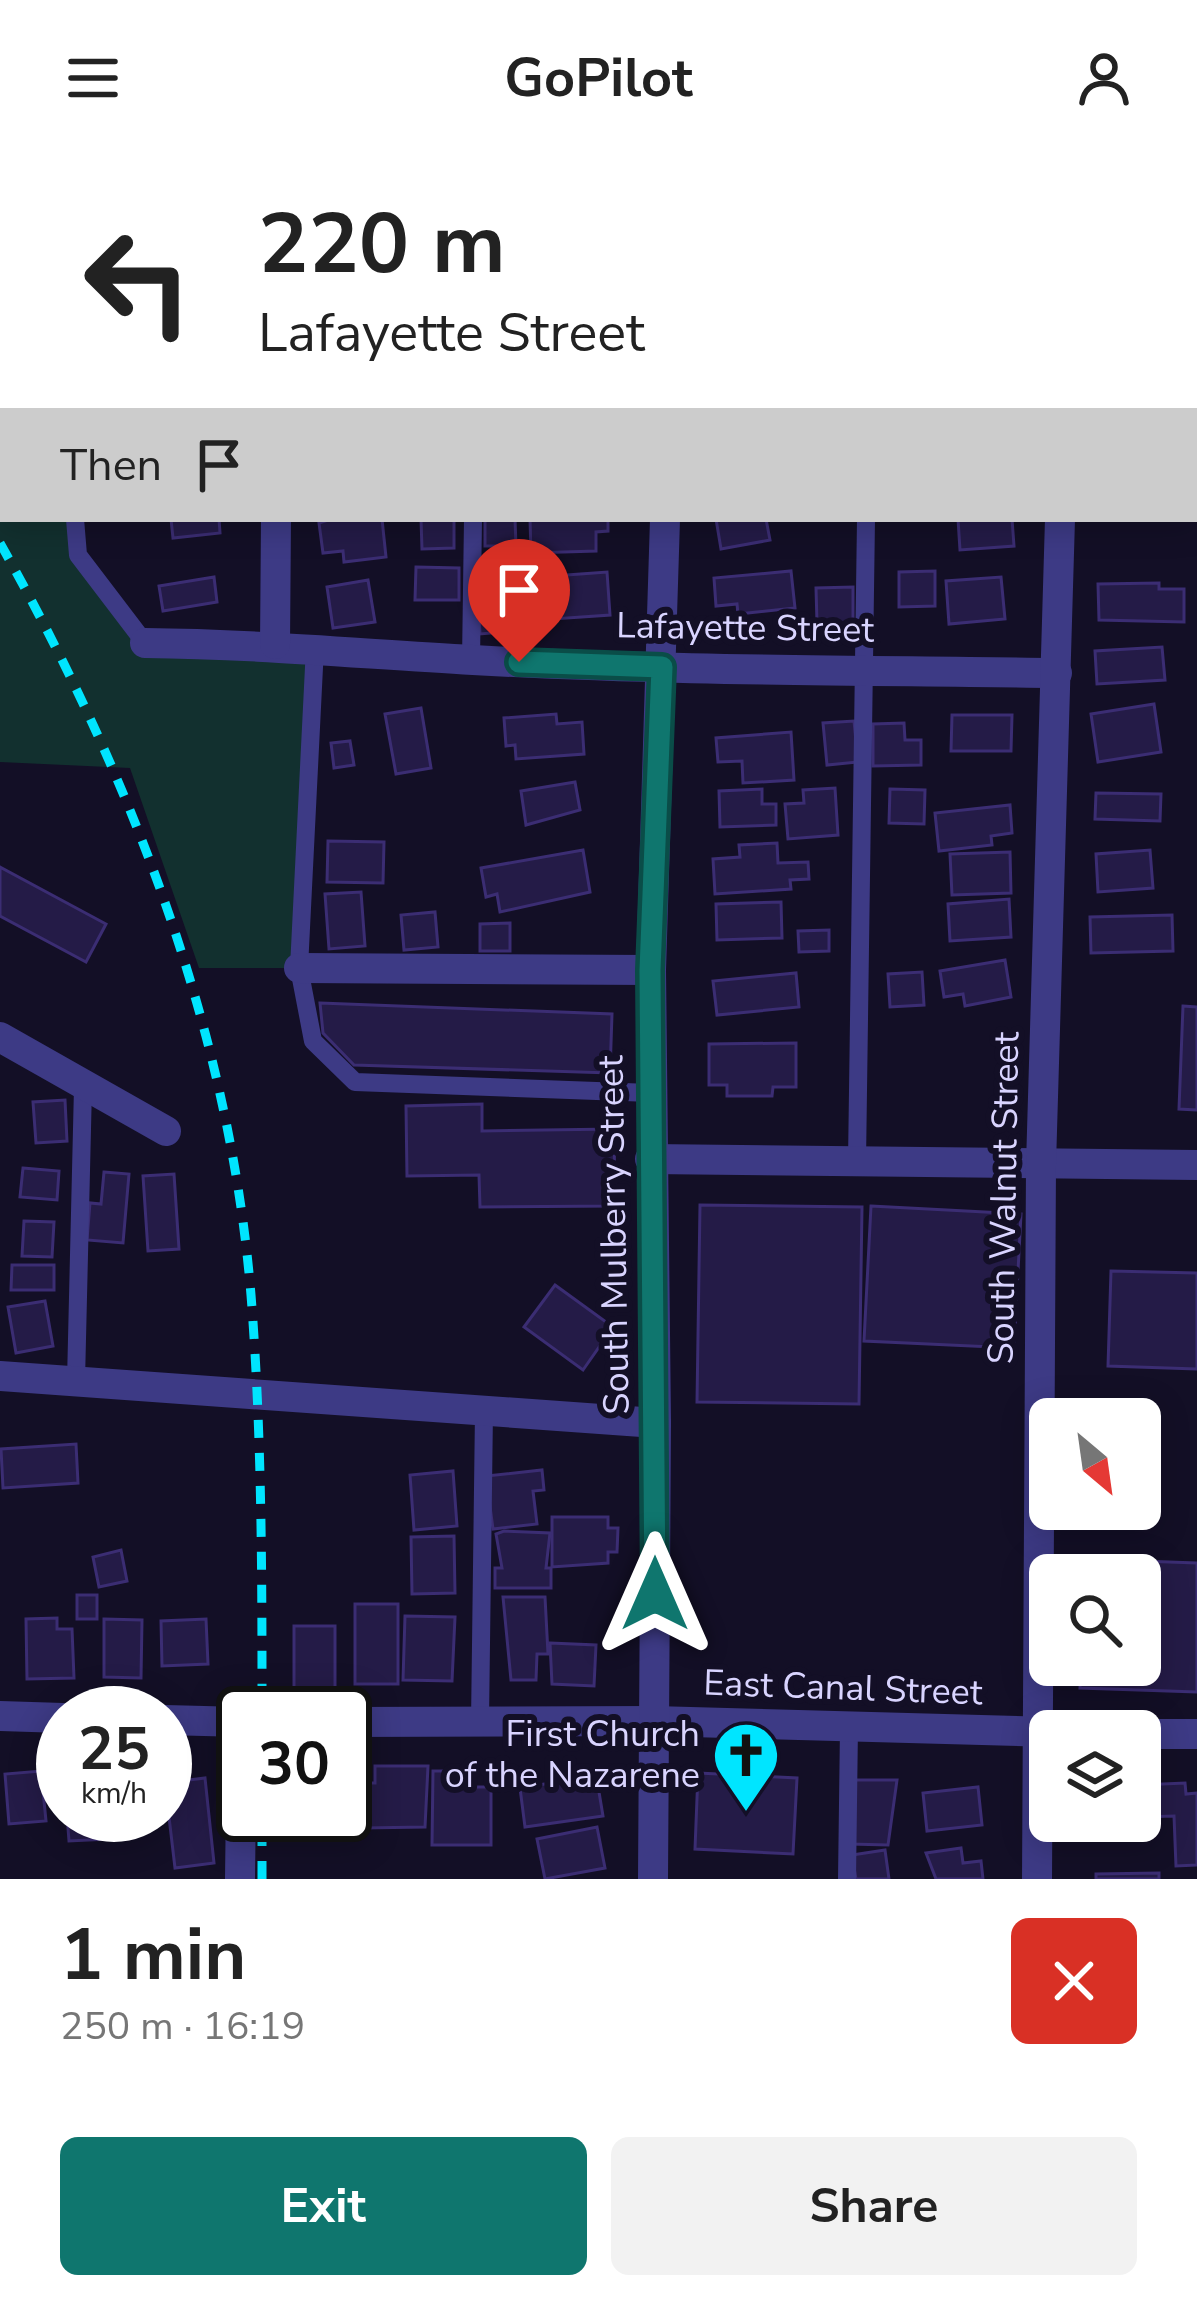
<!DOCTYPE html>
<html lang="en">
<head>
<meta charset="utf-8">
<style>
	:root { --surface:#fff; --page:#f2f2f2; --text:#222; --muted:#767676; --accent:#0f766e }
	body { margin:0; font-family:"Nunito Sans",sans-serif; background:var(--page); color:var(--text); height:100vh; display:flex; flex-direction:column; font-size:45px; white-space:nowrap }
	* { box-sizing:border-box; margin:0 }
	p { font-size:39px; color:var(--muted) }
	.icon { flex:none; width:66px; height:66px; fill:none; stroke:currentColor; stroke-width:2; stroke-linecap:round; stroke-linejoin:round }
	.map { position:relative; height:1723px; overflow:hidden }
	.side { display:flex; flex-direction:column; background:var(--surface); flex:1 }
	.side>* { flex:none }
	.hud { position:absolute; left:0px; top:0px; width:1197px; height:366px; box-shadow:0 6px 30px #0003; background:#fff; color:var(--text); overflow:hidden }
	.needle { width:78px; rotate:151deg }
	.controls { position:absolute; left:1029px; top:1242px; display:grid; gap:24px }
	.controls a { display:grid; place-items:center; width:132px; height:132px; border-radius:18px; background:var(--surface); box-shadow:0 6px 30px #0003; font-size:60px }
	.speed { position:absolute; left:36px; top:1530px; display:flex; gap:24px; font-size:60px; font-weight:700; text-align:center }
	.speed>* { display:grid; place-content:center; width:156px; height:156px; border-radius:50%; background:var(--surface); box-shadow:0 6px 30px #0003; line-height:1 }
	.speed small { font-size:30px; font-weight:400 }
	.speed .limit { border:6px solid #111; border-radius:18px; background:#fff; color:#111 }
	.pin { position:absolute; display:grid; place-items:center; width:102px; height:102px; color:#fff; margin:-123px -51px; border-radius:50% 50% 50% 0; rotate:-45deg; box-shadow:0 0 12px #0007 }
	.pin .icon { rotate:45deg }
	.me { position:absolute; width:132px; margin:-66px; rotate:0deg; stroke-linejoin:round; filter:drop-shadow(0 0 9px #0008) }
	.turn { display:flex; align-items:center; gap:42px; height:252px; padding:0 60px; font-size:54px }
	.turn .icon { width:156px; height:156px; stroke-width:2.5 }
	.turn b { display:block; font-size:84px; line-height:102px }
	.then { display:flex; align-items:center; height:114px; padding:0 60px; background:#0003; gap:24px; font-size:45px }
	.round { display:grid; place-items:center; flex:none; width:126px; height:126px; border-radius:18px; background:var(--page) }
	.overview { display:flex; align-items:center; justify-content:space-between; height:204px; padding:0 60px }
	h1 { font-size:72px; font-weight:700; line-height:90px }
	.cta { display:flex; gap:24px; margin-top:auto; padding:24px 60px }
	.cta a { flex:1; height:138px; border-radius:18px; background:var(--accent); color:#fff; font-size:48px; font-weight:700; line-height:138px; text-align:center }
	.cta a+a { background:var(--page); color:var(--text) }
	header { display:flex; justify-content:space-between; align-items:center; height:156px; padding:0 60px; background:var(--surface); font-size:54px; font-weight:700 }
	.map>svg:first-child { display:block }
	.green { fill:#12302f }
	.building { fill:#241b47; stroke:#3b2d73; stroke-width:3 }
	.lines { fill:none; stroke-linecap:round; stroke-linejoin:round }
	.service { stroke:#3d3a85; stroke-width:18 }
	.minor { stroke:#3d3a85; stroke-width:30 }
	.rail { stroke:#00e5ff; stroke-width:9; stroke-dasharray:18 15; stroke-linecap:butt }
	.route-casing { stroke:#0a4d48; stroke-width:30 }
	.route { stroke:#0f766e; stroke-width:21 }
	.labels { text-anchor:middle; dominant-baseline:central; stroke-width:12; stroke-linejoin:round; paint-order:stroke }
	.street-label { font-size:36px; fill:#d9d4ff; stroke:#130f26 }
	.poi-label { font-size:36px; fill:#d9d4ff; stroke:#130f26; text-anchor:end }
</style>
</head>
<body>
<header><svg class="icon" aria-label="menu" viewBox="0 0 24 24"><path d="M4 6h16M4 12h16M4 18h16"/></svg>GoPilot<svg class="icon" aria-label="person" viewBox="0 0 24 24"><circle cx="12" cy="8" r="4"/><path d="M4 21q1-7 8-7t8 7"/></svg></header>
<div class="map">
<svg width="1197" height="1723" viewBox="0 0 1197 1723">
	<rect width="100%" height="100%" fill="#130f26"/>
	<polygon class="green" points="0,338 3,363 75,363 78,399 145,487 315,491 299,812 199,812 130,612 0,606"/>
	<g class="building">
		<polygon points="171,363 219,363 220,377 173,382"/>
		<polygon points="331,363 382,363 386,401 344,406 343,395 323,397 319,367"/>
		<polygon points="421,363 454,363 454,392 422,393"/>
		<polygon points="485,363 515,363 516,390 485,390"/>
		<polygon points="530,363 608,363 608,375 596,376 596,395 531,397"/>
		<polygon points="716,363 766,363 770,384 721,393"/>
		<polygon points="958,363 1012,363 1014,390 960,394"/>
		<polygon points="416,411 459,412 459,444 415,444"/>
		<polygon points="791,415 795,452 738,458 737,448 716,450 714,422"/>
		<polygon points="935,415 935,450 899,451 899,416"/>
		<polygon points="607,416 610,459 553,463 551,444 542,445 540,421"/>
		<polygon points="214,421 217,446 163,455 159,430"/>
		<polygon points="1001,421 1005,463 949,468 946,425"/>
		<polygon points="368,424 375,466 333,472 327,431"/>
		<polygon points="1159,427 1159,433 1184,433 1184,466 1099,464 1098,428"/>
		<polygon points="853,431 853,467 817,467 816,432"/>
		<polygon points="513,432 516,475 480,478 478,434"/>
		<polygon points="1162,491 1165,524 1097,528 1095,495"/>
		<polygon points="1154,548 1161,596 1098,606 1091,558"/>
		<polygon points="421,552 431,612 396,618 385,558"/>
		<polygon points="556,558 557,568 582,566 584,598 516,603 515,589 506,590 504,562"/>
		<polygon points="952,559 1012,559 1011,595 951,595"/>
		<polygon points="854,565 858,606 827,609 823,567"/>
		<polygon points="904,567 905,584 921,584 921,609 873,610 873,568"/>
		<polygon points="791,576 794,624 743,627 742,605 718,606 716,582"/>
		<polygon points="350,585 354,609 334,612 331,587"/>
		<polygon points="575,626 580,654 526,669 521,635"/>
		<polygon points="835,632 838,679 788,683 785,648 804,647 803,634"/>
		<polygon points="762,633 762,648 776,648 776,669 720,671 719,635"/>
		<polygon points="890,633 925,634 924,668 889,667"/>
		<polygon points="1096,637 1161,638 1160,665 1095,663"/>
		<polygon points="1010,649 1012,677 991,680 992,689 939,695 935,657"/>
		<polygon points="328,685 384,686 383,727 327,726"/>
		<polygon points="777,687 778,707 808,706 809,723 790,724 791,733 715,738 713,703 740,701 739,689"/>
		<polygon points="583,694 590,736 500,756 497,738 486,741 481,712"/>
		<polygon points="1150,694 1153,732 1098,736 1096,698"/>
		<polygon points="1010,696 1011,737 952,739 950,698"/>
		<polygon points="0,711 106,768 86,806 0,760"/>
		<polygon points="361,736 365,790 329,793 325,738"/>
		<polygon points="1009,743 1011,781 950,785 948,748"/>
		<polygon points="781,746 782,782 717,784 716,748"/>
		<polygon points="435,756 438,791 404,794 401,759"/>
		<polygon points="1172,759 1173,795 1091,797 1090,761"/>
		<polygon points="510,767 510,795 480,795 480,768"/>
		<polygon points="829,774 829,795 799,796 798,775"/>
		<polygon points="1005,804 1011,841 965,850 963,838 944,841 940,815"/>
		<polygon points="922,816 924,849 890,851 888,818"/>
		<polygon points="796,817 799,851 717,859 713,825"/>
		<polygon points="320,847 612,858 610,917 354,909 323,877"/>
		<polygon points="1183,850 1197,851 1197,954 1179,953"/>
		<polygon points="796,887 796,931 773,931 772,940 727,940 727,929 709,929 709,888"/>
		<polygon points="65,944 67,985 36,987 33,946"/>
		<polygon points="482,948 482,975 614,973 615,1050 480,1051 479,1019 407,1020 406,950"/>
		<polygon points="23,1012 59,1015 57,1044 20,1041"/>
		<polygon points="104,1016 129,1018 123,1087 87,1084 90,1047 101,1048"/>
		<polygon points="174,1018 179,1093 148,1095 143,1020"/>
		<polygon points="700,1049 862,1051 859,1248 697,1246"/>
		<polygon points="871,1050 1021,1058 1014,1192 864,1185"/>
		<polygon points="24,1065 54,1066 52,1101 22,1100"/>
		<polygon points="12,1109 54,1109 54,1134 11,1134"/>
		<polygon points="1111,1115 1197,1117 1197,1213 1108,1210"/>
		<polygon points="555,1129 613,1171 583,1214 524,1171"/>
		<polygon points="45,1145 53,1190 16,1197 8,1151"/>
		<polygon points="76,1288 78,1327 3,1332 1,1293"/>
		<polygon points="542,1314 544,1334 533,1335 537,1368 493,1373 486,1320"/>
		<polygon points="453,1315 457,1370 414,1374 410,1319"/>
		<polygon points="552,1361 608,1361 608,1372 618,1372 617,1396 608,1396 608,1407 552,1411"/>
		<polygon points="504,1375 550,1377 546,1412 551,1412 551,1432 495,1432 495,1412 502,1412 496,1378"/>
		<polygon points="454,1380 455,1437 412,1438 411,1381"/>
		<polygon points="121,1394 127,1425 99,1431 93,1401"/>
		<polygon points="1085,1403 1197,1407 1197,1536 1080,1532 1081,1509 1140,1509 1140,1419 1084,1419"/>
		<rect x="77" y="1439" width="20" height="24"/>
		<polygon points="503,1441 545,1441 548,1498 537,1498 536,1524 511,1524"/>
		<rect x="355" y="1448" width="43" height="80"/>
		<polygon points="405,1460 455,1461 452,1525 403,1524"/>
		<polygon points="57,1462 57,1473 72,1473 74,1522 27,1523 26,1463"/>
		<polygon points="104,1463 142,1464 141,1522 104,1521"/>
		<polygon points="206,1463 208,1508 162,1510 161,1465"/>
		<rect x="294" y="1470" width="41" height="62"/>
		<polygon points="550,1487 596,1489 594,1530 552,1528"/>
		<polygon points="375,1610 428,1610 425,1671 363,1672 364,1627 375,1627"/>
		<polygon points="41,1615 46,1665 9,1668 5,1618"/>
		<polygon points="433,1615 459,1615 459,1631 491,1631 491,1689 432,1689"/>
		<polygon points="698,1617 797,1622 793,1698 695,1693"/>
		<polygon points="345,1621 358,1621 358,1647 345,1648"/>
		<polygon points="205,1622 214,1707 175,1712 165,1627"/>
		<polygon points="569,1624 571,1634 598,1630 603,1660 525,1671 520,1632"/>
		<polygon points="852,1624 897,1624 888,1689 850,1688"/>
		<polygon points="1185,1627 1186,1638 1197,1637 1197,1709 1176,1710 1174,1660 1140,1661 1140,1629"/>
		<polygon points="978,1631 982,1669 927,1675 923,1637"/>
		<polygon points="67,1659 107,1659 108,1683 69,1685"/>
		<polygon points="597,1671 605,1712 545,1723 537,1683"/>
		<polygon points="961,1692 963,1707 981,1705 983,1723 936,1723 926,1697"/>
		<polygon points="885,1694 889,1723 856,1723 852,1699"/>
		<polygon points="1159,1717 1159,1723 1096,1723 1096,1718"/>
	</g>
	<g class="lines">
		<g class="service">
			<polyline points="83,3 84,0"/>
			<polyline points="477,3 477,0"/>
			<polyline points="874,3 874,0"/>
			<polyline points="75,363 78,399 145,487"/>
			<polyline points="315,491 299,812 313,885 355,926 651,937"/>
			<polyline points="471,504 473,363"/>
			<polyline points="857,1006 866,363"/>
			<polyline points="76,1225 83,931"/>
			<polyline points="480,1566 484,1255"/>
			<polyline points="847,1723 849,1571"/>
		</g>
		<g class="minor">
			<polyline points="280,3 280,0"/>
			<polyline points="672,3 672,0"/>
			<polyline points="1067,3 1067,0"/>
			<path d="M145,487C255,488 363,498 473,504C667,515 862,514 1057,517"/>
			<polyline points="275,488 276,363"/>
			<polyline points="299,812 651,814"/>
			<polyline points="0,881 166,975"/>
			<polyline points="650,1003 1197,1009"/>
			<polyline points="0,1220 656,1267"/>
			<polyline points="0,1560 63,1562"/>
			<polyline points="165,1564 243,1566"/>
			<polyline points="345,1566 654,1565 1050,1576"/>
			<polyline points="1140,1578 1197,1578"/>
			<polyline points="240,1723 242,1566"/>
			<polyline points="653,1723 656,1267 651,814 665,363"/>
			<polyline points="1037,1723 1041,1009 1060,363"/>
		</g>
		<g class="rail">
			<path d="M0,387C130,618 229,872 251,1139C262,1278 262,1418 262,1557"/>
			<polyline points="262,1723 262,1659"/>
		</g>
	</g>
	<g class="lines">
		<defs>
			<polyline id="route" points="519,506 662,511 650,814 655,1438"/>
		</defs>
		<use href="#route" class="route-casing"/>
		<use href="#route" class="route"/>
	</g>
	<defs>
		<symbol id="church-pin" viewBox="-11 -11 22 30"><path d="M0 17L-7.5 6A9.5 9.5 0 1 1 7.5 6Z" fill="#00e5ff" stroke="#130f26"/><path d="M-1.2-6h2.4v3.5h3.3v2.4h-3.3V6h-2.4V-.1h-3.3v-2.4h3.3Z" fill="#111"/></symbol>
	</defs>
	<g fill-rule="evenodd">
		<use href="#church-pin" x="708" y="1561" width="76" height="104"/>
	</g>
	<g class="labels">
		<g class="street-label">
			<text transform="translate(745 472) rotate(1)">Lafayette Street</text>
			<text transform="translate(1004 1042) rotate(-89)">South Walnut Street</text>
			<text transform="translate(614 1079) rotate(-91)">South Mulberry Street</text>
			<text transform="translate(843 1532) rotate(2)">East Canal Street</text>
		</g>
		<g class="poi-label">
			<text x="700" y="1578">First Church<tspan x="700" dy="41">of the Nazarene</tspan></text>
		</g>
	</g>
</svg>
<div class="controls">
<a><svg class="needle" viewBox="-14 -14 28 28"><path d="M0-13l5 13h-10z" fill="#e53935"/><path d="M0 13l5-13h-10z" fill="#767676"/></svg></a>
<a><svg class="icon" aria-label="search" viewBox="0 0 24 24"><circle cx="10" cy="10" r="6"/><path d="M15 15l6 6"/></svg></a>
<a><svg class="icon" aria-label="layers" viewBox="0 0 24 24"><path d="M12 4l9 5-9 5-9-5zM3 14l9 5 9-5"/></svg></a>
</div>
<div class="speed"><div>25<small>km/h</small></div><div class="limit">30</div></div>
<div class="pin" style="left:519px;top:506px;background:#d93025"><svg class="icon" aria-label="arrive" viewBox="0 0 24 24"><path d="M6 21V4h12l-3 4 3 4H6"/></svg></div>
<svg class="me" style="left:655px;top:1438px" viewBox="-20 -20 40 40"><path d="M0-17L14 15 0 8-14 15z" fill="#0f766e" stroke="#fff" stroke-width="4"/></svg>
<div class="hud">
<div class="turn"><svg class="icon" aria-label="left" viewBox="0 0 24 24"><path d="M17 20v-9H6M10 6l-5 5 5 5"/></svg><div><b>220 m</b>Lafayette Street</div></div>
<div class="then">Then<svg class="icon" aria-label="arrive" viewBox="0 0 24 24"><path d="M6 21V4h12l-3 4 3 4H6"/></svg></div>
</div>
</div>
<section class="side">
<div class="overview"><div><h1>1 min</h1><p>250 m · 16:19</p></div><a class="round" style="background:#d93025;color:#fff"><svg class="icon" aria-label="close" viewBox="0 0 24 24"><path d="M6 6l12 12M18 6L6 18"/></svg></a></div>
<div class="cta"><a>Exit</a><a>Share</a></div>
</section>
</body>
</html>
